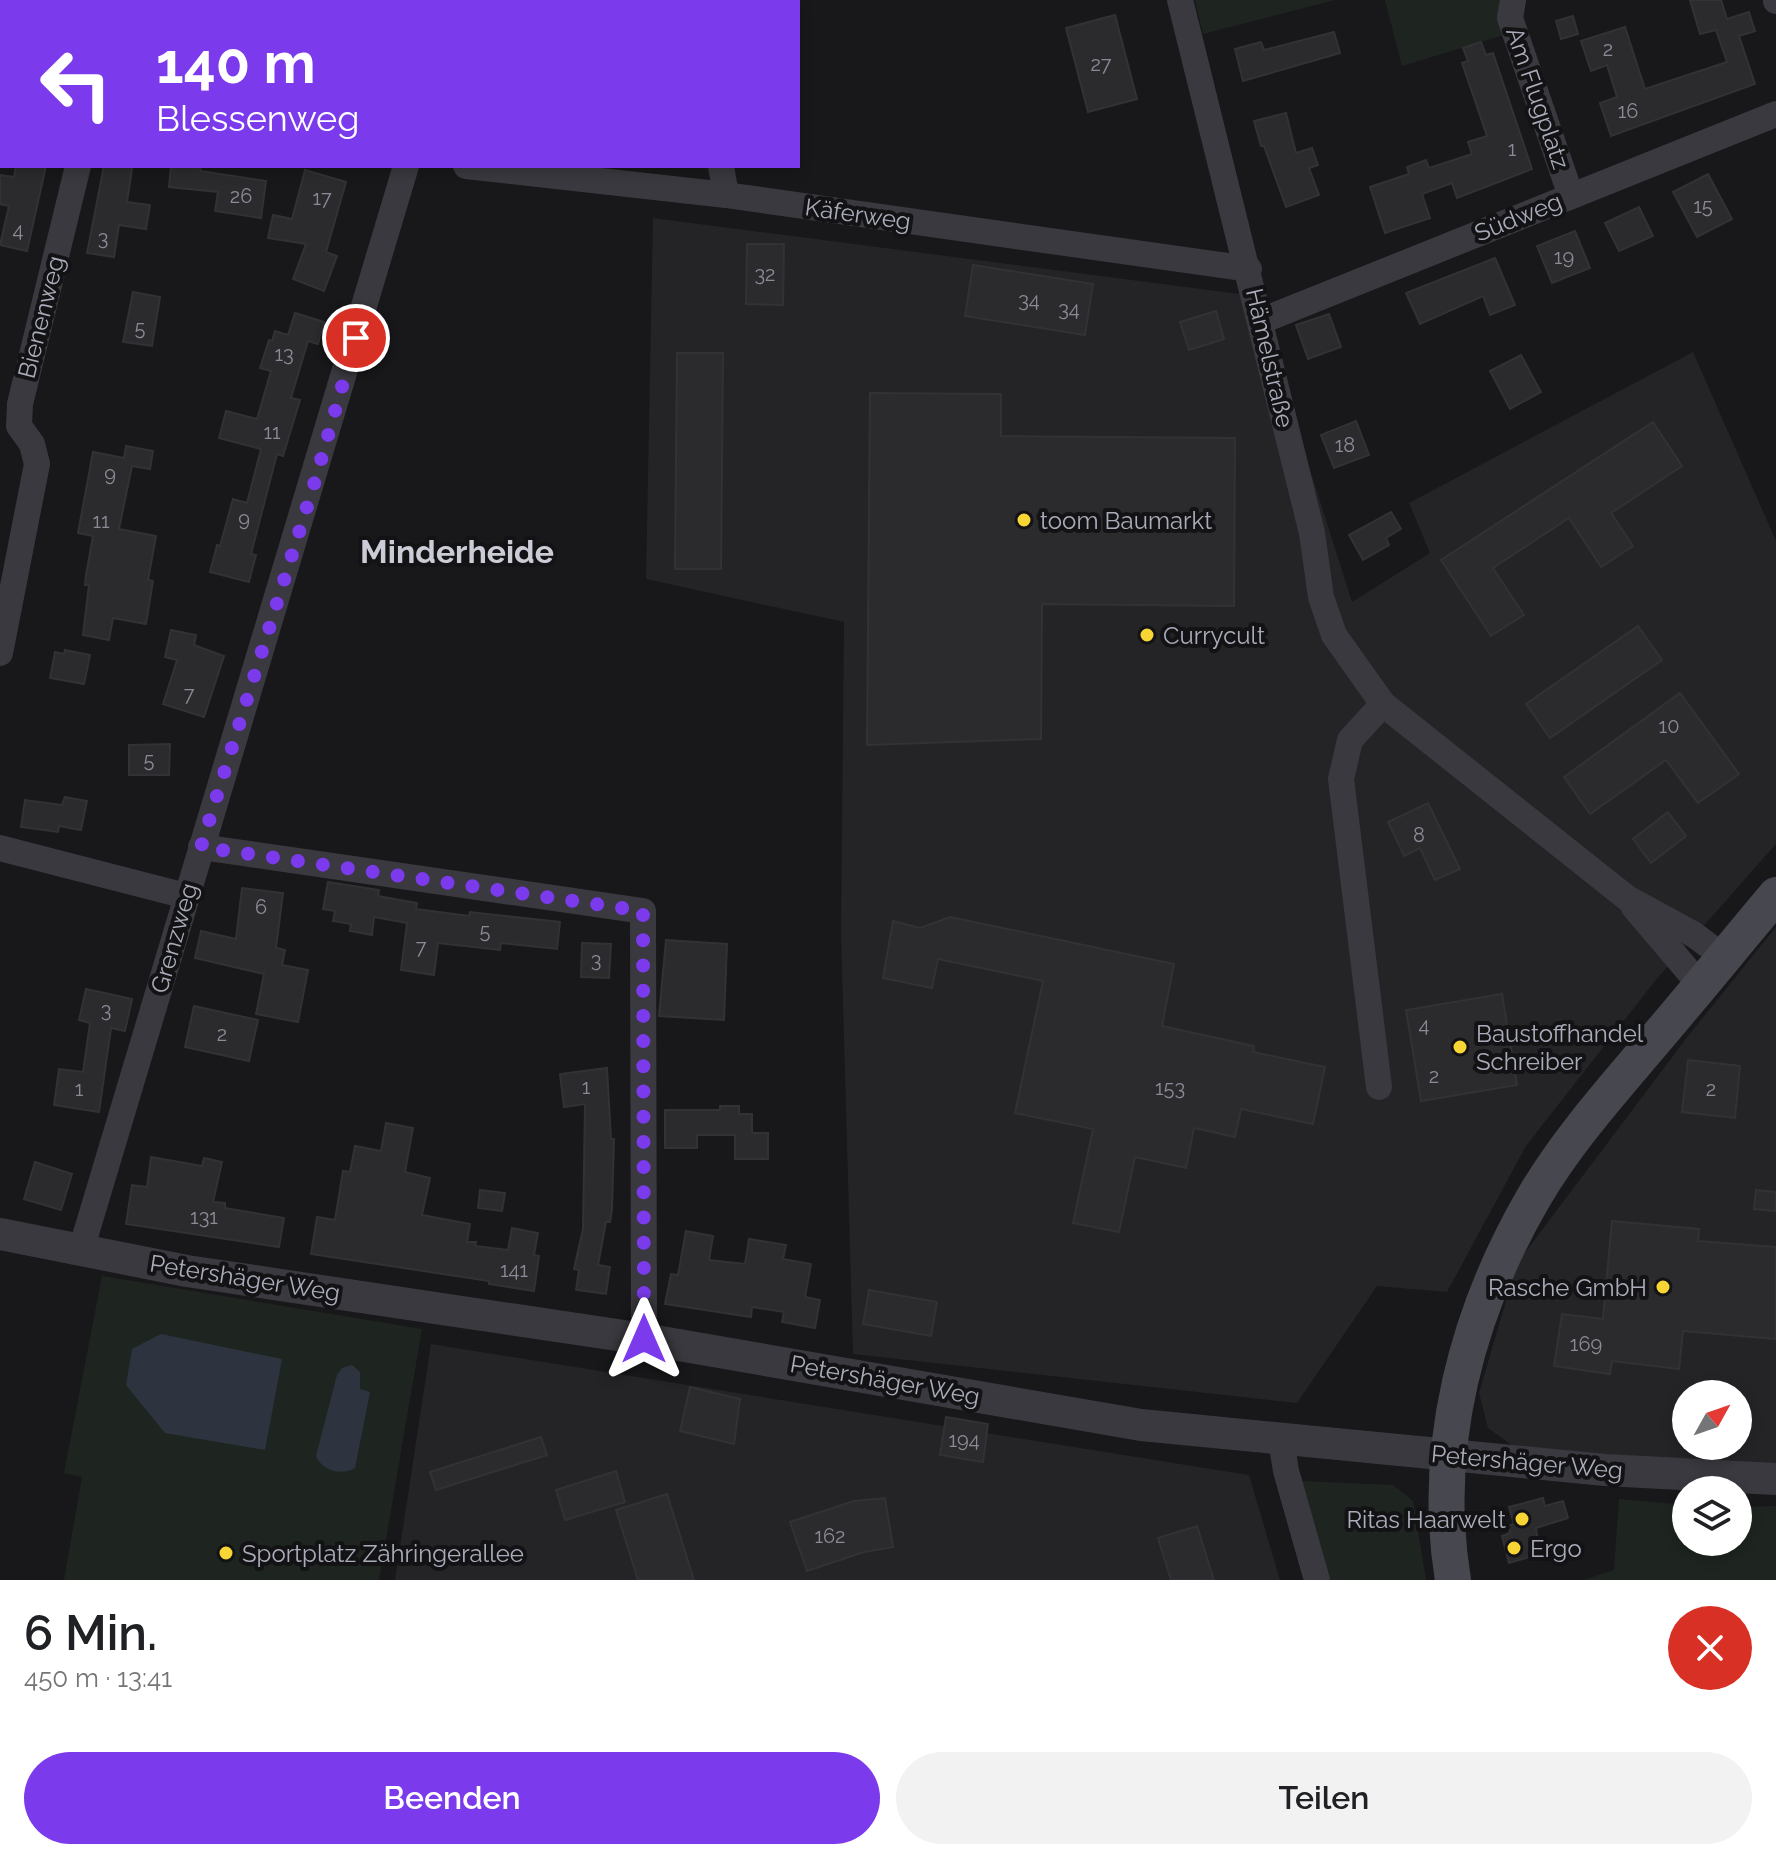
<!DOCTYPE html>
<html lang="de">
<head>
<meta charset="utf-8">
<style>
	:root { --surface:#fff; --page:#f2f2f2; --text:#202124; --muted:#757577; --accent:#7c3aed }
	body { margin:0; font-family:Raleway,sans-serif; background:var(--page); color:var(--text); height:100vh; display:flex; flex-direction:column; font-size:30px; white-space:nowrap }
	* { box-sizing:border-box; margin:0 }
	p { font-size:26px; color:var(--muted) }
	.icon { flex:none; width:44px; height:44px; fill:none; stroke:currentColor; stroke-width:2; stroke-linecap:round; stroke-linejoin:round }
	.map { position:relative; height:1580px; overflow:hidden }
	.panel { display:flex; flex-direction:column; background:var(--surface); flex:1 }
	.panel>* { flex:none }
	.banner { position:absolute; left:0px; top:0px; width:800px; height:168px; box-shadow:0 4px 12px #0003; background:#7c3aed; color:#fff; overflow:hidden }
	.needle { width:52px; rotate:50deg }
	.controls { position:absolute; left:1672px; top:1380px; display:grid; gap:16px }
	.controls a { display:grid; place-items:center; width:80px; height:80px; border-radius:50%; background:var(--surface); box-shadow:0 4px 12px #0003; font-size:40px }
	.pin { position:absolute; display:grid; place-items:center; width:68px; height:68px; color:#fff; margin:-34px; border:4px solid #fff; border-radius:50%; box-shadow:0 2px 8px #0007 }
	.me { position:absolute; width:88px; margin:-44px; rotate:0deg; stroke-linejoin:round; filter:drop-shadow(0 0 6px #0008) }
	.turn { display:flex; align-items:center; gap:28px; height:168px; padding:0 24px; font-size:36px }
	.turn .icon { width:104px; height:104px; stroke-width:2.5 }
	.turn b { display:block; font-size:56px; line-height:68px }
	.round { display:grid; place-items:center; flex:none; width:84px; height:84px; border-radius:42px; background:var(--page) }
	.headline { display:flex; align-items:center; justify-content:space-between; height:136px; padding:0 24px }
	h1 { font-size:48px; font-weight:600; line-height:60px }
	.action { display:flex; gap:16px; margin-top:auto; padding:16px 24px }
	.action a { flex:1; height:92px; border-radius:48px; background:var(--accent); color:#fff; font-size:32px; font-weight:600; line-height:92px; text-align:center }
	.action a+a { background:var(--page); color:var(--text) }
	.map>svg:first-child { display:block }
	.built { fill:#242427; fill-rule:evenodd }
	.green { fill:#1e2520 }
	.water { fill:#2d343f }
	.building { fill:#2b2b2e; stroke:#323236; stroke-width:2 }
	.lines { fill:none; stroke-linecap:round; stroke-linejoin:round }
	.minor { stroke:#39393f; stroke-width:26 }
	.tertiary { stroke:#39393f; stroke-width:32 }
	.secondary { stroke:#47474f; stroke-width:36 }
	.route { stroke:#7c3aed; stroke-width:14; stroke-dasharray:0 25.2 }
	.poi-dot { fill:#f6d534; stroke:#131315; stroke-width:3 }
	.labels { text-anchor:middle; dominant-baseline:central; stroke-width:8; stroke-linejoin:round; paint-order:stroke }
	.number-label { font-size:20px; fill:#8a8b96 }
	.street-label { font-size:24px; fill:#aaacba; stroke:#131315 }
	.poi-label { font-size:24px; fill:#aaacba; stroke:#131315; text-anchor:start }
	.district-label { font-size:32px; font-weight:bold; fill:#cbccd6; stroke:#131315 }
</style>
</head>
<body>
<div class="map">
<svg width="1776" height="1580" viewBox="0 0 1776 1580">
	<rect width="100%" height="100%" fill="#18181a"/>
	<g class="built">
		<polygon points="653,218 1255,296 1352,602 1430,553 1409,503 1693,352 1776,541 1776,844 1655,981 1526,1146 1447,1292 1377,1286 1297,1403 853,1354 841,933 844,622 646,579"/>
		<path d="M1776,927V1468L1516,1448L1488,1428L1479,1393L1517,1263L1688,1036ZM1686,1394H1738V1446H1686Z"/>
		<polygon points="431,1344 1249,1475 1280,1580 395,1580"/>
	</g>
	<g class="green">
		<polygon points="1195,0 1335,0 1203,34"/>
		<polygon points="1385,0 1502,0 1507,34 1402,66"/>
		<polygon points="102,1276 422,1329 379,1580 64,1580 82,1477 64,1473"/>
		<polygon points="1300,1481 1393,1485 1413,1501 1426,1580 1329,1580"/>
		<polygon points="1619,1499 1686,1505 1686,1542 1738,1542 1738,1507 1776,1506 1776,1580 1583,1580 1614,1570"/>
	</g>
	<g class="water">
		<polygon points="161,1334 282,1359 265,1450 165,1433 126,1385 132,1349"/>
		<path d="M352,1365L360,1372V1389L370,1392L355,1468C342,1476 322,1471 316,1456L337,1375L342,1368Z"/>
	</g>
	<g class="building">
		<polygon points="1690,0 1721,0 1727,19 1749,12 1755,31 1739,36 1755,84 1611,136 1600,103 1617,97 1607,65 1591,71 1581,41 1625,27 1645,89 1727,62 1716,30 1700,34"/>
		<polygon points="1115,15 1137,99 1088,112 1066,28"/>
		<polygon points="1573,16 1578,34 1561,39 1556,21"/>
		<polygon points="1334,32 1340,53 1243,81 1235,49 1261,42 1264,50"/>
		<polygon points="1481,42 1486,55 1493,53 1532,169 1457,198 1452,183 1422,194 1430,218 1385,233 1370,187 1409,174 1407,167 1426,160 1429,168 1472,154 1468,142 1487,136 1462,63 1468,61 1463,48"/>
		<polygon points="1286,113 1296,153 1312,148 1318,165 1309,168 1319,195 1286,207 1264,146 1261,146 1254,121"/>
		<polygon points="16,166 46,166 27,251 0,245 9,206 0,204 0,175 14,177"/>
		<polygon points="104,166 130,166 132,169 127,202 150,205 146,229 119,225 114,257 87,253"/>
		<polygon points="171,166 201,166 200,171 266,181 261,218 215,211 218,192 169,187"/>
		<polygon points="305,170 346,182 326,252 337,256 324,291 293,279 306,244 268,238 273,215 292,219"/>
		<polygon points="1708,174 1732,219 1697,237 1673,192"/>
		<polygon points="1639,207 1653,236 1619,251 1605,223"/>
		<polygon points="1575,231 1590,268 1552,283 1537,246"/>
		<polygon points="747,244 784,244 783,305 746,304"/>
		<polygon points="1495,258 1515,305 1490,315 1483,296 1420,324 1406,293"/>
		<polygon points="973,265 1093,284 1085,335 965,316"/>
		<polygon points="133,292 160,297 152,346 123,342"/>
		<polygon points="1216,311 1224,339 1189,350 1180,322"/>
		<polygon points="295,313 324,322 318,344 308,341 291,398 300,400 283,456 277,454 251,554 256,555 249,582 210,572 217,545 220,546 233,499 247,503 261,449 219,438 226,411 257,419 271,371 260,368 269,340 272,341 275,331 288,335"/>
		<polygon points="1329,314 1341,347 1308,359 1296,325"/>
		<polygon points="677,353 723,353 721,569 675,569"/>
		<polygon points="1521,355 1541,392 1510,409 1490,371"/>
		<polygon points="870,393 1001,394 1001,436 1235,438 1234,606 1042,604 1041,739 867,745"/>
		<polygon points="1356,421 1369,455 1334,468 1321,435"/>
		<polygon points="1653,422 1682,466 1611,513 1633,546 1601,567 1569,518 1493,568 1524,615 1491,636 1441,560"/>
		<polygon points="126,446 153,451 150,469 132,466 119,529 156,536 148,580 153,581 146,624 113,618 109,640 83,635 89,585 85,585 86,575 93,536 78,533 93,452 124,458"/>
		<polygon points="1391,512 1401,529 1386,538 1389,545 1363,560 1349,535"/>
		<polygon points="1638,626 1662,660 1550,738 1526,704"/>
		<polygon points="171,630 196,635 194,645 224,656 204,717 163,704 177,660 165,657"/>
		<polygon points="65,650 90,655 84,684 50,678 55,652 64,654"/>
		<polygon points="1680,693 1739,774 1698,803 1666,760 1590,814 1564,777"/>
		<polygon points="170,744 169,775 129,775 129,745"/>
		<polygon points="65,797 87,801 81,830 59,826 58,832 21,827 25,800 62,805"/>
		<polygon points="1428,803 1460,869 1435,880 1420,848 1404,856 1388,822"/>
		<polygon points="1668,812 1686,836 1651,863 1633,839"/>
		<polygon points="328,882 379,890 378,896 417,903 416,909 469,916 470,912 560,922 557,949 501,943 500,950 438,943 434,975 401,970 407,923 374,917 372,935 350,931 351,924 333,921 335,911 323,909"/>
		<polygon points="242,888 283,893 276,948 285,950 282,965 308,970 298,1022 256,1014 264,974 195,958 201,931 236,939"/>
		<polygon points="950,917 1174,964 1162,1026 1254,1046 1253,1052 1325,1067 1313,1124 1241,1109 1235,1137 1194,1128 1186,1168 1135,1157 1119,1232 1073,1223 1093,1129 1015,1113 1043,981 938,959 932,988 883,978 893,921 920,928"/>
		<polygon points="666,940 727,944 724,1020 659,1016"/>
		<polygon points="582,943 611,944 609,978 581,977"/>
		<polygon points="86,989 132,999 125,1031 111,1028 99,1112 54,1105 59,1069 83,1072 90,1023 79,1020"/>
		<polygon points="1502,994 1517,1085 1421,1101 1406,1010"/>
		<polygon points="194,1006 258,1020 249,1061 185,1047"/>
		<polygon points="1688,1060 1740,1066 1735,1118 1682,1112"/>
		<polygon points="607,1068 611,1139 614,1139 612,1209 610,1222 606,1222 598,1265 610,1267 606,1294 576,1290 579,1270 574,1269 583,1229 585,1104 564,1107 560,1074"/>
		<polygon points="720,1106 739,1106 739,1114 752,1114 752,1133 768,1133 768,1159 735,1159 735,1135 697,1135 697,1148 665,1148 665,1110 720,1110"/>
		<polygon points="386,1123 413,1128 405,1172 430,1178 422,1215 470,1224 467,1242 476,1242 475,1246 508,1250 512,1228 538,1233 534,1255 539,1256 534,1291 489,1284 489,1281 311,1254 317,1217 335,1220 343,1171 350,1172 355,1146 381,1151"/>
		<polygon points="151,1157 202,1166 204,1158 222,1162 213,1202 225,1203 225,1208 284,1218 279,1247 126,1224 132,1185 147,1187"/>
		<polygon points="35,1162 72,1174 61,1210 24,1199"/>
		<polygon points="480,1190 505,1193 502,1211 478,1208"/>
		<polygon points="1756,1190 1776,1192 1776,1211 1754,1209"/>
		<polygon points="1612,1221 1699,1229 1698,1241 1776,1247 1776,1339 1683,1331 1679,1369 1612,1361 1610,1374 1554,1366 1562,1314 1603,1319"/>
		<polygon points="686,1231 713,1236 709,1260 745,1264 749,1239 786,1245 783,1259 811,1264 805,1297 820,1300 815,1328 782,1322 784,1312 752,1307 751,1317 665,1304 671,1274 678,1275"/>
		<polygon points="869,1290 937,1302 931,1336 863,1324"/>
		<polygon points="690,1387 740,1399 734,1444 680,1431"/>
		<polygon points="946,1417 988,1424 983,1462 940,1455"/>
		<polygon points="541,1437 547,1455 436,1490 430,1472"/>
		<polygon points="616,1471 625,1502 565,1520 556,1490"/>
		<polygon points="667,1494 694,1580 638,1580 616,1510"/>
		<polygon points="885,1498 893,1547 864,1552 807,1571 790,1522 854,1501"/>
		<polygon points="1543,1498 1545,1506 1563,1501 1568,1518 1536,1528 1540,1554 1509,1563 1502,1536 1510,1533 1508,1526 1514,1524 1509,1507"/>
		<polygon points="1197,1526 1214,1580 1171,1580 1158,1538"/>
	</g>
	<g class="lines">
		<g class="minor">
			<polyline points="238,0 239,2"/>
			<polyline points="689,0 690,2"/>
			<polyline points="1180,0 1312,533 1321,597 1334,635 1383,704 1627,898 1693,934 1724,957"/>
			<polyline points="1513,0 1510,18 1571,196"/>
			<polyline points="1776,0 1776,1"/>
			<polyline points="0,109 2,109"/>
			<polyline points="466,166 726,195 1249,269"/>
			<polyline points="721,166 726,195"/>
			<polyline points="1261,321 1776,114"/>
			<polyline points="0,653 37,464 32,444 19,426 20,404 78,166"/>
			<polyline points="201,847 643,911 644,1339"/>
			<polyline points="0,848 186,896"/>
			<polyline points="1634,907 1701,986"/>
			<polyline points="1379,1087 1341,779 1350,740 1383,704"/>
			<path d="M81,1250C189,888 301,528 406,166"/>
			<polyline points="1281,1440 1286,1471 1317,1580"/>
		</g>
		<polyline class="tertiary" points="0,1234 187,1271 644,1339 1141,1425 1605,1470 1776,1479"/>
		<path class="secondary" d="M1453,1580C1431,1447 1467,1312 1534,1197C1565,1144 1608,1095 1648,1048C1691,998 1733,946 1776,895"/>
	</g>
	<g class="lines">
		<polyline class="route" points="356,338 315,481 201,847 643,911 644,1339"/>
	</g>
	<g class="poi-dot">
		<circle cx="1024" cy="520" r="8"/>
		<circle cx="1147" cy="635" r="8"/>
		<circle cx="1460" cy="1047" r="8"/>
		<circle cx="1663" cy="1287" r="8"/>
		<circle cx="1522" cy="1519" r="8"/>
		<circle cx="1514" cy="1548" r="8"/>
		<circle cx="226" cy="1553" r="8"/>
	</g>
	<g class="labels">
		<g class="number-label">
			<text x="1608" y="49">2</text>
			<text x="1101" y="64">27</text>
			<text x="1628" y="111">16</text>
			<text x="1512" y="149">1</text>
			<text x="241" y="196">26</text>
			<text x="322" y="198">17</text>
			<text x="1703" y="206">15</text>
			<text x="18" y="230">4</text>
			<text x="103" y="238">3</text>
			<text x="1564" y="257">19</text>
			<text x="765" y="274">32</text>
			<text x="1029" y="300">34</text>
			<text x="1069" y="309">34</text>
			<text x="140" y="328">5</text>
			<text x="284" y="354">13</text>
			<text x="272" y="432">11</text>
			<text x="1345" y="445">18</text>
			<text x="110" y="474">9</text>
			<text x="244" y="519">9</text>
			<text x="101" y="521">11</text>
			<text x="189" y="694">7</text>
			<text x="1669" y="726">10</text>
			<text x="149" y="760">5</text>
			<text x="1419" y="835">8</text>
			<text x="261" y="907">6</text>
			<text x="485" y="931">5</text>
			<text x="421" y="947">7</text>
			<text x="596" y="960">3</text>
			<text x="106" y="1010">3</text>
			<text x="1424" y="1025">4</text>
			<text x="222" y="1034">2</text>
			<text x="1434" y="1076">2</text>
			<text x="586" y="1087">1</text>
			<text x="1170" y="1088">153</text>
			<text x="79" y="1089">1</text>
			<text x="1711" y="1089">2</text>
			<text x="204" y="1217">131</text>
			<text x="514" y="1270">141</text>
			<text x="1586" y="1344">169</text>
			<text x="964" y="1440">194</text>
			<text x="830" y="1536">162</text>
		</g>
		<g class="street-label">
			<text transform="translate(1538 98) rotate(71)">Am Flugplatz</text>
			<text transform="translate(858 214) rotate(8)">Käferweg</text>
			<text transform="translate(1518 217) rotate(-22)">Südweg</text>
			<text transform="translate(41 317) rotate(-76)">Bienenweg</text>
			<text transform="translate(1270 358) rotate(77)">Hämelstraße</text>
			<text transform="translate(174 938) rotate(-74)">Grenzweg</text>
			<text transform="translate(245 1278) rotate(9)">Petershäger Weg</text>
			<text transform="translate(885 1380) rotate(10)">Petershäger Weg</text>
			<text transform="translate(1527 1462) rotate(5)">Petershäger Weg</text>
		</g>
		<g class="poi-label">
			<text x="1040" y="520">toom Baumarkt</text>
			<text x="1163" y="635">Currycult</text>
			<text x="1476" y="1033">Baustoffhandel<tspan x="1476" dy="28">Schreiber</tspan></text>
			<text x="1647" y="1287" text-anchor="end">Rasche GmbH</text>
			<text x="1506" y="1519" text-anchor="end">Ritas Haarwelt</text>
			<text x="1530" y="1548">Ergo</text>
			<text x="242" y="1553">Sportplatz Zähringerallee</text>
		</g>
		<g class="district-label">
			<text x="457" y="551">Minderheide</text>
		</g>
	</g>
</svg>
<div class="controls">
<a><svg class="needle" viewBox="-14 -14 28 28"><path d="M0-13l5 13h-10z" fill="#e53935"/><path d="M0 13l5-13h-10z" fill="#757577"/></svg></a>
<a><svg class="icon" aria-label="layers" viewBox="0 0 24 24"><path d="M12 4l9 5-9 5-9-5zM3 14l9 5 9-5"/></svg></a>
</div>
<div class="pin" style="left:356px;top:338px;background:#d93025"><svg class="icon" aria-label="arrive" viewBox="0 0 24 24"><path d="M6 21V4h12l-3 4 3 4H6"/></svg></div>
<svg class="me" style="left:644px;top:1339px" viewBox="-20 -20 40 40"><path d="M0-17L14 15 0 8-14 15z" fill="#7c3aed" stroke="#fff" stroke-width="4"/></svg>
<div class="banner">
<div class="turn"><svg class="icon" aria-label="left" viewBox="0 0 24 24"><path d="M17 20v-9H6M10 6l-5 5 5 5"/></svg><div><b>140 m</b>Blessenweg</div></div>
</div>
</div>
<section class="panel">
<div class="headline"><div><h1>6 Min.</h1><p>450 m · 13:41</p></div><a class="round" style="background:#d93025;color:#fff"><svg class="icon" aria-label="close" viewBox="0 0 24 24"><path d="M6 6l12 12M18 6L6 18"/></svg></a></div>
<div class="action"><a>Beenden</a><a>Teilen</a></div>
</section>
</body>
</html>
